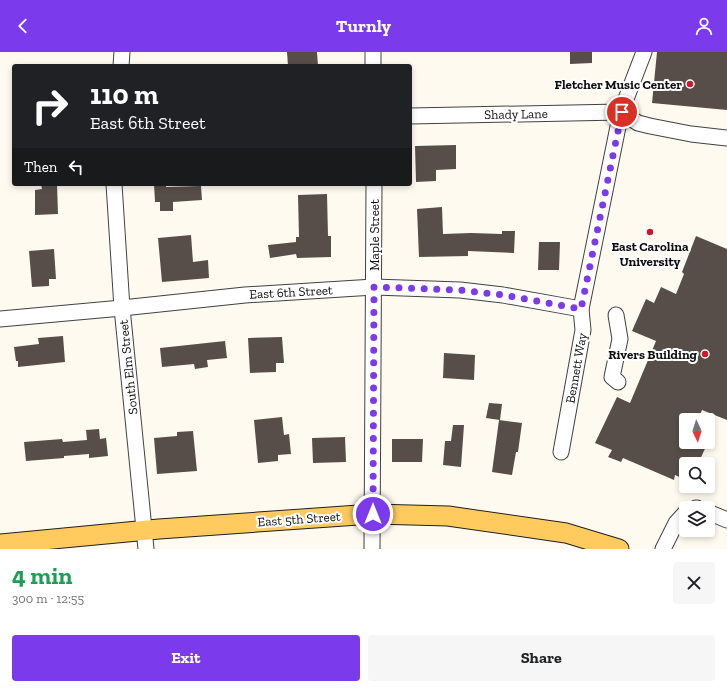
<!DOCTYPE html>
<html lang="en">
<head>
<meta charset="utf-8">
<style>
	:root { --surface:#fff; --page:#f6f6f6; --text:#202124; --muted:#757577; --accent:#7c3aed }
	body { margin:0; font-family:"Zilla Slab",serif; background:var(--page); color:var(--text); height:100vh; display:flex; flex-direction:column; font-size:15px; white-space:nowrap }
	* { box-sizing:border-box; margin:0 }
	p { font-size:13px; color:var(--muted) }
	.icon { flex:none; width:22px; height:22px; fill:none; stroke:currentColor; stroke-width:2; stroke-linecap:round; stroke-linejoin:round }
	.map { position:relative; height:497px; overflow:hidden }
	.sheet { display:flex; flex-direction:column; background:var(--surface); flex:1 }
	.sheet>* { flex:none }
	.hud { position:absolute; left:12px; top:12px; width:400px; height:122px; border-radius:4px; box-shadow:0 2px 6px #0003; background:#202124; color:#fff; overflow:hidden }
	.needle { width:26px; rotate:176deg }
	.buttons { position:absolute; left:679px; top:361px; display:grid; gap:8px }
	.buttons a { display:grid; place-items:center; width:36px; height:36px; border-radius:4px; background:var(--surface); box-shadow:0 2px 6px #0003; font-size:20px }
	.pin { position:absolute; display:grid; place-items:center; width:34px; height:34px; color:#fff; margin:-17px; border:2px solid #fff; border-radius:50%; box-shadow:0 1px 4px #0007 }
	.me { position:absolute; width:44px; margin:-22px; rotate:0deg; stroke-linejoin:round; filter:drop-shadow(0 0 3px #0008) }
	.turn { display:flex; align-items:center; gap:14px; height:84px; padding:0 12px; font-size:18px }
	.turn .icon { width:52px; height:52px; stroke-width:2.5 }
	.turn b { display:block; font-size:28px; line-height:34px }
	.then { display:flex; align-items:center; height:38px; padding:0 12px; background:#0003; gap:8px; font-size:15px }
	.round { display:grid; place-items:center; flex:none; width:42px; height:42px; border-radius:4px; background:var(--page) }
	.overview { display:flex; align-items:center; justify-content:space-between; height:68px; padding:0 12px }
	h1 { font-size:24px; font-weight:700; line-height:30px; color:#1e9e55 }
	.cta { display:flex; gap:8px; margin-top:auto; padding:8px 12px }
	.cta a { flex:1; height:46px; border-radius:4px; background:var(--accent); color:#fff; font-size:16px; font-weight:700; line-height:46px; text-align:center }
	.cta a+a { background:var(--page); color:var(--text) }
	header { display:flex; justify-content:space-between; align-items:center; height:52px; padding:0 12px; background:var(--accent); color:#fff; font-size:18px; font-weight:700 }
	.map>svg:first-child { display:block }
	.building { fill:#584e49 }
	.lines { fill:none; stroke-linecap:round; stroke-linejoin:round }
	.minor-casing { stroke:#414141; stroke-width:17 }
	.major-casing { stroke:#1f1f1f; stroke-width:21 }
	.minor { stroke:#fff; stroke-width:15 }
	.major { stroke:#ffcb5f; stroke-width:19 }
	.route { stroke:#7c3aed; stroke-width:7; stroke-dasharray:0 12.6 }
	.poi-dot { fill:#cb1930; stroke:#fff; stroke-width:1.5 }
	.labels { text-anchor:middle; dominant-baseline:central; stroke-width:4; stroke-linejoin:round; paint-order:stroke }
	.poi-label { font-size:13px; font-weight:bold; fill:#0e0e0e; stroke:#fff; text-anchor:end }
	.street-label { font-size:13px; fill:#0e0e0e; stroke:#fff }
</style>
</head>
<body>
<header><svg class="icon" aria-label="back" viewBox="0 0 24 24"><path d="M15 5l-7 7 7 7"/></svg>Turnly<svg class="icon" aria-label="person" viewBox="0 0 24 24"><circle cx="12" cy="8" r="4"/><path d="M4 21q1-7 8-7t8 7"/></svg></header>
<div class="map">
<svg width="727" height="497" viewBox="0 0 727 497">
	<rect width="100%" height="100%" fill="#fffaef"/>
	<g class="building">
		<polygon points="287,0 317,0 318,14 288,14"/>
		<polygon points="570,0 592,0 592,11 570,12"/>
		<polygon points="657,0 727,0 727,58 652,51"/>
		<polygon points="456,93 456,117 436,118 436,129 416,130 415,94"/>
		<polygon points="41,132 57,132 58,162 35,163 35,138 42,137"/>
		<polygon points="154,132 166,132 166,135 201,134 202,148 173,150 173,159 160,159 160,150 155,150"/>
		<polygon points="327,142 328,184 331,184 331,205 297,206 296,202 270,206 268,193 296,190 296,185 299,185 298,143"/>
		<polygon points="442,155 443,182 471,181 502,182 502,179 515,179 514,201 468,199 468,204 419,205 417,157"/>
		<polygon points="191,183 193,210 208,208 209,226 162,230 158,186"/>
		<polygon points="696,184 727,197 727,368 702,358 698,368 686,368 686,390 708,390 698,412 686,412 686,428 675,423 674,428 623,406 621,410 608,405 612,398 595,391 617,345 630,351 656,289 632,279 646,247 654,251 661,235 676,242 684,222 682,220"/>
		<polygon points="539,190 560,190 559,218 538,218"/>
		<polygon points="54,197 56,227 49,227 49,234 32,235 29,199"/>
		<polygon points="63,284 65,310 18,315 18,309 16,309 14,295 39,292 38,286"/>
		<polygon points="282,285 284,311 276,311 276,320 250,321 248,286"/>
		<polygon points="225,289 227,306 207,308 208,315 195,317 194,312 162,315 160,296"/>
		<polygon points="444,301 475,303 474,328 443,326"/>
		<polygon points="489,351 502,352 500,368 486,366"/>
		<polygon points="282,365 284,383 289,382 291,402 278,403 278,409 258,411 254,368"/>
		<polygon points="499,368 522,371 518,400 516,400 512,423 492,420"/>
		<polygon points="453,373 464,373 461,415 443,413 445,389 451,389"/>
		<polygon points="99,377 100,387 106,386 108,404 89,406 89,402 64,404 64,406 26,409 24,390 62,387 63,390 87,388 86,378"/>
		<polygon points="193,379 197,419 157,422 154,386 177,384 177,380"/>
		<polygon points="345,385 346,410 313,411 312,386"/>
		<polygon points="392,387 423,387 422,410 392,410"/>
	</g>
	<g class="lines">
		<defs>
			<g id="minor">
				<polyline points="373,0 373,14"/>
				<polyline points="121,14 122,0"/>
				<polyline points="410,64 621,60 638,71 650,74 691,82 727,86"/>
				<polyline points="114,132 122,256 146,497"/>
				<polyline points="616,263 620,287 612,325 618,330"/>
				<polyline points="0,267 122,256 245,243 374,235 460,238 503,243 581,257"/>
				<polyline points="561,400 583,278 581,257 621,60 644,0"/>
				<polyline points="696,456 697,456"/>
				<polyline points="708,460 727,468"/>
				<polyline points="372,497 374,132"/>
				<polyline points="663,497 676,471 686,460"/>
			</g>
			<polyline id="major" points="0,492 159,477 373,462 448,464 566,481 619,497"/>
		</defs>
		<use href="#minor" class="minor-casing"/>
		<use href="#major" class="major-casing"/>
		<use href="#minor" class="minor"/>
		<use href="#major" class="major"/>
	</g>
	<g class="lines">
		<polyline class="route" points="373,462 374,235 460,238 503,243 581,257 622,60"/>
	</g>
	<g class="poi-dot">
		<circle cx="690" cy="32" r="4"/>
		<circle cx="650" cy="180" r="4"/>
		<circle cx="705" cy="302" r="4"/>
	</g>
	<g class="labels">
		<g class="poi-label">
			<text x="682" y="32">Fletcher Music Center</text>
			<text x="650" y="194" text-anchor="middle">East Carolina<tspan x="650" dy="15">University</tspan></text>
			<text x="697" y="302">Rivers Building</text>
		</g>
		<g class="street-label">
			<text transform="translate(516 62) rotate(-1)">Shady Lane</text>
			<text transform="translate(374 183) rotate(-90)">Maple Street</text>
			<text transform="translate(291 240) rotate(-3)">East 6th Street</text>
			<text transform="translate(128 315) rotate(-96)">South Elm Street</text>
			<text transform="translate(576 316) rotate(-80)">Bennett Way</text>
			<text transform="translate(299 467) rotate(-4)">East 5th Street</text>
		</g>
	</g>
</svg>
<div class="buttons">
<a><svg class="needle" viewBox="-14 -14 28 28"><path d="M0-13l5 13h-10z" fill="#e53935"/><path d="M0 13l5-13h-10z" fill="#757577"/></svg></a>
<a><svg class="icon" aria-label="search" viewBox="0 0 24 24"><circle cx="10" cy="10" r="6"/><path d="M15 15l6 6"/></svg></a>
<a><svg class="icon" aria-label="layers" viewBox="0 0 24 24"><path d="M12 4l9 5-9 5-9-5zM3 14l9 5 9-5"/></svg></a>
</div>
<div class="pin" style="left:622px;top:60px;background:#d93025"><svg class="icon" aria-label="arrive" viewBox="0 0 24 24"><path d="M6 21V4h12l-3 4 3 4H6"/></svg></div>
<svg class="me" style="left:373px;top:462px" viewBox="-20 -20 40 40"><circle r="17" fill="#7c3aed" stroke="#fff" stroke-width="3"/><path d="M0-11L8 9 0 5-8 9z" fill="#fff"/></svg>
<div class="hud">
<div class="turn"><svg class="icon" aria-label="right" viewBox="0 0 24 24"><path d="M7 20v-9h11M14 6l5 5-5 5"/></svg><div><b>110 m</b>East 6th Street</div></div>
<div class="then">Then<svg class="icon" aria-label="left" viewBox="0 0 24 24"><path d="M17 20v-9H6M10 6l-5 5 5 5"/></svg></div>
</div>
</div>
<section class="sheet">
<div class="overview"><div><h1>4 min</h1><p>300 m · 12:55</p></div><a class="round"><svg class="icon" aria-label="close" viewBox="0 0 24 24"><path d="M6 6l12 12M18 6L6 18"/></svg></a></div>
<div class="cta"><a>Exit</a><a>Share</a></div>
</section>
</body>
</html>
